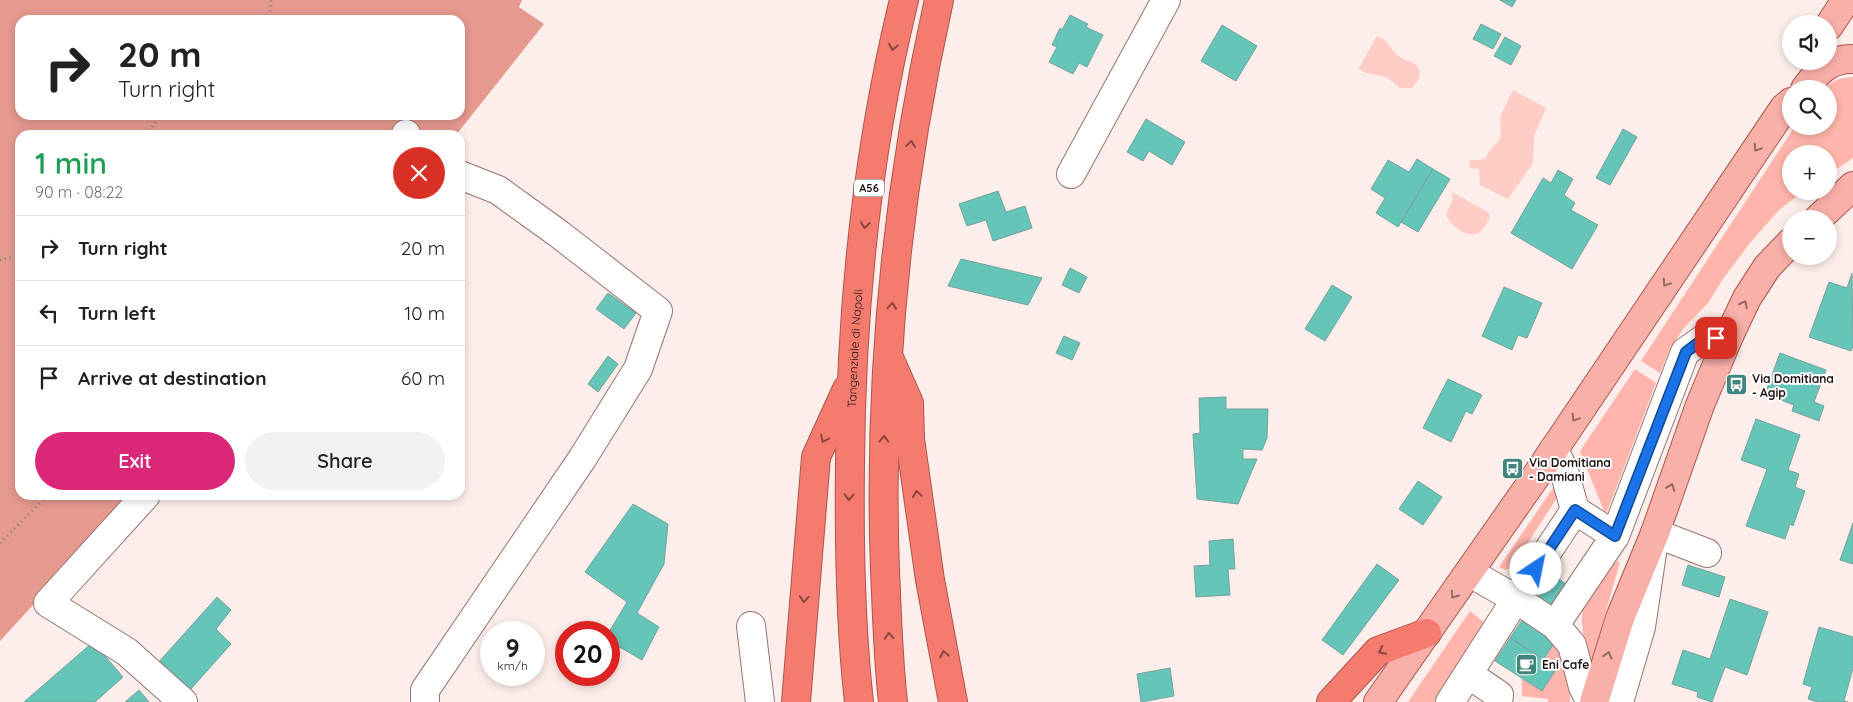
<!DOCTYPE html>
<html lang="en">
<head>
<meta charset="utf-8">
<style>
	:root { --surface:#fff; --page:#f2f2f2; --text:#202124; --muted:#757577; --line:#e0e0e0; --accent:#db2777 }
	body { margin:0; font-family:Quicksand,sans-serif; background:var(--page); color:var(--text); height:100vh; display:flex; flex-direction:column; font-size:19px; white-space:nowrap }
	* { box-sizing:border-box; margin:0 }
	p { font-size:16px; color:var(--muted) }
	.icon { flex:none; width:28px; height:28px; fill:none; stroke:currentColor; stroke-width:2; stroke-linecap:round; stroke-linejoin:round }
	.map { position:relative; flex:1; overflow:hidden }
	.details { position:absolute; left:15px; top:130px; width:450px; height:370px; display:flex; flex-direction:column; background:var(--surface); border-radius:15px; box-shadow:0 2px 8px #0003 }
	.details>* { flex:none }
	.hud { position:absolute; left:15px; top:15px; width:450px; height:105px; border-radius:15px; box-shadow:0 2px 8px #0003; background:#fff; color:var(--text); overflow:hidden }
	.fabs { position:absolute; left:1782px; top:15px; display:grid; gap:10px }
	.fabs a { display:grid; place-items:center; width:55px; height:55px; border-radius:50%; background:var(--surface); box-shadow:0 2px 8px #0003; font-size:25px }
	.speed { position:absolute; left:480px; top:621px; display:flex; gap:10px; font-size:25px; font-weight:700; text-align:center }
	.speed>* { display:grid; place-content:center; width:65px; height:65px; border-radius:50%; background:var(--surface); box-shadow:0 2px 8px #0003; line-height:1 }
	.speed small { font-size:12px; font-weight:400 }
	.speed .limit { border:8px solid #d22; background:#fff; color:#111 }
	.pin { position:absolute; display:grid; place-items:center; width:42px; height:42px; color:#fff; margin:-21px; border-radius:10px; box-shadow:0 2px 8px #0006 }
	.me { position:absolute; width:55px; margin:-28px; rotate:34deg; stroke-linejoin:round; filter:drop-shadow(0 0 4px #0008) }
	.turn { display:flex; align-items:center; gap:18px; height:105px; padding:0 20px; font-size:22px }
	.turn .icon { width:65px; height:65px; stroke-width:2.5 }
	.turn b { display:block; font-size:35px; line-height:42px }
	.round { display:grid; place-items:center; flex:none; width:52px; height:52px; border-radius:26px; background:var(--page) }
	.overview { display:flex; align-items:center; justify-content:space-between; height:85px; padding:0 20px }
	h1 { font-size:30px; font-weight:600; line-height:38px; color:#1e9e55 }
	.cta { display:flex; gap:10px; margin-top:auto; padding:10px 20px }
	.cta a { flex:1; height:58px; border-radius:30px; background:var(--accent); color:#fff; font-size:20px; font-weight:600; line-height:58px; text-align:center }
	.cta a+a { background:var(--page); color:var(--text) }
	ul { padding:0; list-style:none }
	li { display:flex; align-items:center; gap:15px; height:65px; padding:0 20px; border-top:1px solid var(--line) }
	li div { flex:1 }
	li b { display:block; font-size:19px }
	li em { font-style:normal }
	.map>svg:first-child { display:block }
	.green { fill:#ffb5ab }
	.forest { fill:#e5998f; fill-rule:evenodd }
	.water { fill:#fdccc5 }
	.building { fill:#65c5b9; stroke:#78a19a }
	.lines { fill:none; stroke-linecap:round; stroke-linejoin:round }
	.minor-casing { stroke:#97746f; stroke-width:30 }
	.major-casing { stroke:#aa564e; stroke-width:30 }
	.highway-casing { stroke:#aa564e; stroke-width:30 }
	.path { stroke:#8d7f7c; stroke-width:3; stroke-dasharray:1 4; stroke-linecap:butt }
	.minor { stroke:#fff; stroke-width:28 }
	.major { stroke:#f9b0a9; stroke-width:28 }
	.highway { stroke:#f57b6f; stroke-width:28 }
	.oneway { stroke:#8a4640 }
	.oneway2 { stroke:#976964 }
	.route-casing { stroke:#114b97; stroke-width:12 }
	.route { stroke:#1a73e8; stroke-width:9 }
	.labels { text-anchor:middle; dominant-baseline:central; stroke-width:4; stroke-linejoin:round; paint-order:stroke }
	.shield { fill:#fff; stroke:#625958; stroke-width:1 }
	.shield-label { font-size:11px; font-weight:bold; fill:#1f1210 }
	.street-label { font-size:12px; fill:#1f1210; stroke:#fff }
	.poi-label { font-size:12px; font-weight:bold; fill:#1f1210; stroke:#fff; text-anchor:start }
</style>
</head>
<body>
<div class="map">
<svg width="1853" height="702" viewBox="0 0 1853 702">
	<rect width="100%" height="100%" fill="#feeeeb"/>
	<g class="green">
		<path d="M1853,77V158L1829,174V154H1791V191H1804L1779,210L1749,244L1723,279L1708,303L1683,329L1669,351L1660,373L1641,361L1795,126H1829V89H1824C1833,80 1840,78 1853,77Z"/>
		<polygon points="1635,369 1656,383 1607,512 1604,511 1580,451"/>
		<polygon points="1553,488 1556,491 1557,498 1512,567 1505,570 1499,567"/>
		<path d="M1617,561L1620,562L1590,667C1586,645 1576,618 1587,598C1594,584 1607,572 1617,561Z"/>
		<polygon points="1470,611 1485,623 1434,702 1408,702"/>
		<polygon points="1552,646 1561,651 1570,693 1570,702 1548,702 1548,699 1522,696 1522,678 1542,691 1543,660"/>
	</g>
	<path class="forest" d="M0,0H522L519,7L544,24L456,135H20V495H134L0,641ZM20,20H460V115H20Z"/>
	<g class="water">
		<path d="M1377,36C1390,41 1388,47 1397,55C1402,60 1409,60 1415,64C1424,71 1418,82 1412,88H1400L1387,77L1366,73L1359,68Z"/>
		<polygon points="1513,90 1546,108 1534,136 1533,163 1508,199 1480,185 1479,169 1470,168 1469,161 1485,159 1493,146 1498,142 1501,136 1500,117"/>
		<path d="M1452,192L1489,213L1490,218C1487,222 1485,228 1481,231C1469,241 1450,226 1446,214L1453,200Z"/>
	</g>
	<g class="building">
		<polygon points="1500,0 1516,0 1512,7"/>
		<polygon points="1070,15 1088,24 1086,27 1103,35 1087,67 1079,63 1073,74 1049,62 1057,47 1052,45 1060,28 1062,30"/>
		<polygon points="1481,24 1501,34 1493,49 1473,39"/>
		<polygon points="1222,25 1257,46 1236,81 1201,61"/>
		<polygon points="1505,37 1521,46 1511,65 1494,56"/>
		<polygon points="1146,119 1185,142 1172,165 1149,151 1143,161 1127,152"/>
		<polygon points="1623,129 1637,137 1610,185 1596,178"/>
		<polygon points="1417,159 1433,169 1398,227 1376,213 1385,198 1371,189 1388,160 1409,172"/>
		<polygon points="1433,169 1450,179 1418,232 1401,222"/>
		<polygon points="1558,170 1573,179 1564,195 1575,203 1571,210 1598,225 1572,269 1511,233 1543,178 1551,183"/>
		<polygon points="998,191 1006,212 1025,206 1032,228 993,241 986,220 967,226 959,204"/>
		<polygon points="961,259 1042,278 1028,305 948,286"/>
		<polygon points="1070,268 1087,277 1079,293 1062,285"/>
		<polygon points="1852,273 1853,346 1851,351 1809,337 1829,282 1847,288"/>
		<polygon points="1332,285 1352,297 1325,341 1305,329"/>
		<polygon points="1504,287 1542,303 1527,338 1518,335 1512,350 1482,336"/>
		<polygon points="608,293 636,313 624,329 596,309"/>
		<polygon points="1064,336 1080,343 1072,360 1056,353"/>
		<polygon points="1780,353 1826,370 1814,402 1824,406 1819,421 1792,411 1794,405 1765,394"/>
		<polygon points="608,356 618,364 598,392 588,384"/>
		<polygon points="1448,379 1482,395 1472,414 1466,411 1451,442 1423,428"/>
		<polygon points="1226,397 1226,409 1268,409 1267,438 1262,450 1243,449 1243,459 1257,459 1238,504 1197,499 1193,434 1200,433 1199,398"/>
		<polygon points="1756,419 1800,435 1788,470 1799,474 1795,487 1805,491 1793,526 1790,524 1785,539 1746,526 1767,469 1741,460"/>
		<polygon points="1418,481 1442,497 1423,525 1399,509"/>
		<polygon points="633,504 668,524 664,564 637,613 659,627 642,660 609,641 609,632 627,602 585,572"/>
		<polygon points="1853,523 1853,564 1840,560"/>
		<polygon points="1233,539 1235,569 1228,569 1230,595 1196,597 1194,566 1210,565 1209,541"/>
		<polygon points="1377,564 1399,580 1343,655 1322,640"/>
		<polygon points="1688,565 1725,577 1719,597 1682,585"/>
		<polygon points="1553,575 1585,597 1543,660 1510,638"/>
		<polygon points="217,597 231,610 216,629 231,644 190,690 157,664"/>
		<polygon points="1730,599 1768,612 1747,675 1725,667 1712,702 1697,697 1698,692 1672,684 1683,650 1710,659"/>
		<polygon points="1819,627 1853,637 1853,668 1844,701 1848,702 1818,702 1808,699 1812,687 1803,684"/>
		<polygon points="1510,638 1557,668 1542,691 1495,661"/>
		<polygon points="93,642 123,677 95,702 24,702"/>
		<polygon points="1170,668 1174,696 1141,702 1137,674"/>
		<polygon points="139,690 149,702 125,702"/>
	</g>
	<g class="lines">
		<defs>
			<g id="minor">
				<polyline points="406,134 406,135"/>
				<polyline points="1071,174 1166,0"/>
				<polyline points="1554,449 1564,471 1575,510"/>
				<polyline points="146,495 48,603 127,652 183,702"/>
				<polyline points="1615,536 1685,352 1702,340 1729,336"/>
				<polyline points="1555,625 1615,536 1575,510 1516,599 1555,625 1572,645 1583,687 1591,702"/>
				<polyline points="751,626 760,702"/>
				<polyline points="1468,674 1499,695 1498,702"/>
				<polyline points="425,702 425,690 582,459 638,369 658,311 559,234 498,190 460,175"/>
				<polyline points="1450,702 1516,599 1470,573"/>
				<polyline points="1619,702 1641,627 1655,533 1707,553"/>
			</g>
			<g id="major">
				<polyline points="1829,26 1846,0"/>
				<path d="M1805,89C1817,72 1830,58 1853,59"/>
				<polyline points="1818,219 1853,186"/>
				<polyline points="1378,702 1534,479 1784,108 1791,102"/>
				<polyline points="1594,702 1620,618 1655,533 1700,405 1729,336 1747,298 1767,267 1791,242"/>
			</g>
			<g id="highway">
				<polyline points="890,360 909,403 910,439 930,580 953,702"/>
				<polyline points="796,702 816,457 847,389"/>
				<path id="s1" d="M859,702C850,623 849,544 850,464C851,309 867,151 904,0"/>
				<path d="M893,702C888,658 887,614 885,570C878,378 897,188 939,0"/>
				<polyline points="1331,702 1378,651 1427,633"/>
			</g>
		</defs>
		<use href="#minor" class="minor-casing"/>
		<use href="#major" class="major-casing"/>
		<use href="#highway" class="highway-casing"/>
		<g class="path">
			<polyline points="265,20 270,12 271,0"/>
			<polyline points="146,135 161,115"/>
			<polyline points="0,260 20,255"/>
			<polyline points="0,543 48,495"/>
		</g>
		<use href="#minor" class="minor"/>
		<use href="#major" class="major"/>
		<use href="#highway" class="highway"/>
	</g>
	<defs><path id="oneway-chevron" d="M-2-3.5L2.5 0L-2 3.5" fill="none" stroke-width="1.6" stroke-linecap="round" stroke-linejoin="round" transform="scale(1.25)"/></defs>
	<g class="oneway">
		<use href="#oneway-chevron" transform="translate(893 47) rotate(101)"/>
		<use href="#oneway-chevron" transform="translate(911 144) rotate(-82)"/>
		<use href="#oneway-chevron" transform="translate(865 225) rotate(96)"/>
		<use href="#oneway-chevron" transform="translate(892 306) rotate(-85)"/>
		<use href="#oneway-chevron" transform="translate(824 439) rotate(115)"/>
		<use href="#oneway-chevron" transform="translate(884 439) rotate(-89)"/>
		<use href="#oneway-chevron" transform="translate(917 494) rotate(-98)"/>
		<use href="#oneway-chevron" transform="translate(849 497) rotate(91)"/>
		<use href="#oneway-chevron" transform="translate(804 599) rotate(94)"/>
		<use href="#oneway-chevron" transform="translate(889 636) rotate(-94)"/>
		<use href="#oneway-chevron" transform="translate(1382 651) rotate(153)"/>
		<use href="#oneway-chevron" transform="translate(944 654) rotate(-101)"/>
	</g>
	<g class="oneway2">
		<use href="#oneway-chevron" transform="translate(1757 148) rotate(124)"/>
		<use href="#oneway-chevron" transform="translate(1666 283) rotate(124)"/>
		<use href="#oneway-chevron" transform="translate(1744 304) rotate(-63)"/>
		<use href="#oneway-chevron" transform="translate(1575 418) rotate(124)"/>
		<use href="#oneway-chevron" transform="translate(1671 487) rotate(-71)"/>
		<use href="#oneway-chevron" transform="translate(1454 595) rotate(125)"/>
		<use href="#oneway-chevron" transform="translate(1608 655) rotate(-73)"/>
	</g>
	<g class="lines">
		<defs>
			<polyline id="route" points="1536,569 1575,510 1615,536 1686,352 1702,340 1716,338"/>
		</defs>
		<use href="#route" class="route-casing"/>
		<use href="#route" class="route"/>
	</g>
	<defs>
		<symbol id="bus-square" viewBox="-11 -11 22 22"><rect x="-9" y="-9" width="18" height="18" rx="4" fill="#40867d" stroke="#fff"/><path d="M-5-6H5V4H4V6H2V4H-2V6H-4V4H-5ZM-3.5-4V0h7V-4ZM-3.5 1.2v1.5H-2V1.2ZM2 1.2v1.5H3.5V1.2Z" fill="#fff"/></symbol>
		<symbol id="cafe-square" viewBox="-11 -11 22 22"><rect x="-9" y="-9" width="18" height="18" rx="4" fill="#40867d" stroke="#fff"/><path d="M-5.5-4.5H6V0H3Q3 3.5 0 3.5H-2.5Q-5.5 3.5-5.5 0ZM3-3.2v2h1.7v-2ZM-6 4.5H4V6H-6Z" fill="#fff"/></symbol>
	</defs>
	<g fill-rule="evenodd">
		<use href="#bus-square" x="1724" y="372" width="25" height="25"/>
		<use href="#bus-square" x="1500" y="456" width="25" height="25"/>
		<use href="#cafe-square" x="1514" y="652" width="25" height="25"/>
	</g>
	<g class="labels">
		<rect class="shield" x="854" y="179.5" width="30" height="17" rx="4"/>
		<g class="shield-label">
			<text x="869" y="188">A56</text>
		</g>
		<g class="street-label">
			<text stroke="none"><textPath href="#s1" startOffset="354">Tangenziale di Napoli</textPath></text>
		</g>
		<g class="poi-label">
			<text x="1752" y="378">Via Domitiana<tspan x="1752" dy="14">- Agip</tspan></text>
			<text x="1529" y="462">Via Domitiana<tspan x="1529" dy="14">- Damiani</tspan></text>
			<text x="1542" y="664">Eni Cafe</text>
		</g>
	</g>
</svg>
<div class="fabs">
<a><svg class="icon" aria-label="sound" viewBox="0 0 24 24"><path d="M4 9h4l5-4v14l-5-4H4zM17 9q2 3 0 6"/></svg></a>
<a><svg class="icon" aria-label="search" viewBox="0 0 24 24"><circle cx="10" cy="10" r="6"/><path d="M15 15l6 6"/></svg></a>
<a>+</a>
<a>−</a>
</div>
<div class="speed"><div>9<small>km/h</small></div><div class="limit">20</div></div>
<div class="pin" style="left:1716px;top:338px;background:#d93025"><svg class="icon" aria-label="arrive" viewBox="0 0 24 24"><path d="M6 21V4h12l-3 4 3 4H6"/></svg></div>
<svg class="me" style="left:1536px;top:569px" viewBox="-20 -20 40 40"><circle r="19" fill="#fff"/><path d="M0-13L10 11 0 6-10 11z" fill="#1a73e8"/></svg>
<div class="hud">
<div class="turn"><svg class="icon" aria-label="right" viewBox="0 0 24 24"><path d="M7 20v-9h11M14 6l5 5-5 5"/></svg><div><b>20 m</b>Turn right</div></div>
</div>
<section class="details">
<div class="overview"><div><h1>1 min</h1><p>90 m · 08:22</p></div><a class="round" style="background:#d93025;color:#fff"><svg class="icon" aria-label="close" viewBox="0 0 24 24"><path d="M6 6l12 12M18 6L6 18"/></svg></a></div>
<ul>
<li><svg class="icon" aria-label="right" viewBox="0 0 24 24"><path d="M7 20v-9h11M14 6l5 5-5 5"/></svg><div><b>Turn right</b></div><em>20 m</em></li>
<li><svg class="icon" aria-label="left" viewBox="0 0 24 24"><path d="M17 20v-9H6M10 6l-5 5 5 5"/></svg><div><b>Turn left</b></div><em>10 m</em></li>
<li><svg class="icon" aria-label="arrive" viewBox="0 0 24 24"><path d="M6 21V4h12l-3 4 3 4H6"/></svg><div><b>Arrive at destination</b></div><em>60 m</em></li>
</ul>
<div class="cta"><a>Exit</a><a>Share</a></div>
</section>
</div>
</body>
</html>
